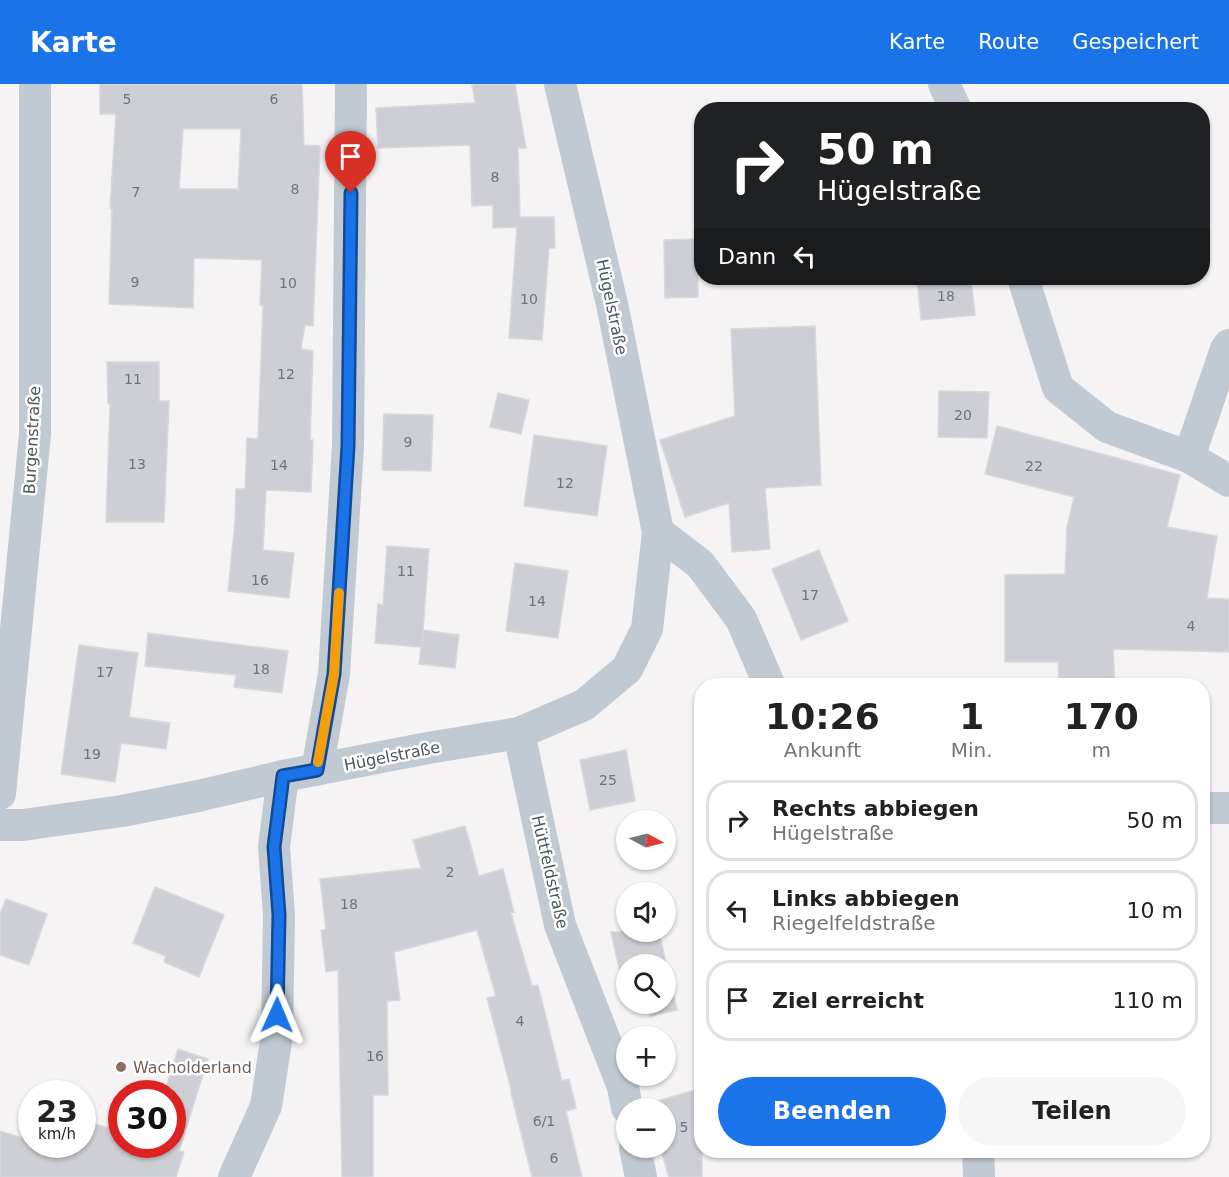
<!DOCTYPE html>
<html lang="de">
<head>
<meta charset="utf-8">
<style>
	:root { --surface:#fff; --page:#f6f6f6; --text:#222; --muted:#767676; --line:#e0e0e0; --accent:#1a73e8 }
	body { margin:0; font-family:"DejaVu Sans",sans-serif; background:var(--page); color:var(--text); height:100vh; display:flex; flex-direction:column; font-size:22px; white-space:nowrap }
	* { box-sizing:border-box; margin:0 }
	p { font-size:20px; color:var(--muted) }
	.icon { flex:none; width:33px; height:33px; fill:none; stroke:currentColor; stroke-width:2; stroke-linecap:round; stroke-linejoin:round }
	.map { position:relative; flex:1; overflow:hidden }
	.sheet { position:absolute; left:694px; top:594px; width:516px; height:480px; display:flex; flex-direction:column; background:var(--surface); border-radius:24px; box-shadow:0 2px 4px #0004 }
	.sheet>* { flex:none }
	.hud { position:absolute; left:694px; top:18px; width:516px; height:183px; border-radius:24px; box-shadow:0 2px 4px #0004; background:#202124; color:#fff; overflow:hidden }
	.needle { width:39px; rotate:97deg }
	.controls { position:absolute; left:616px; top:726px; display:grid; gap:12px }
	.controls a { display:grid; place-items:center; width:60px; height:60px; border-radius:50%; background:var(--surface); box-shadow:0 2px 4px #0004; font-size:30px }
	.speed { position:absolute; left:18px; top:996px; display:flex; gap:12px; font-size:30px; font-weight:700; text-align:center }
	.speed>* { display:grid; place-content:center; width:78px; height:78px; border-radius:50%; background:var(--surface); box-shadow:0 2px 4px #0004; line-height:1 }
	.speed small { font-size:15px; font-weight:400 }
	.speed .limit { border:9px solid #d22; background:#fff; color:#111 }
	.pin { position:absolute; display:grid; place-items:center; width:51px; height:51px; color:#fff; margin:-62px -26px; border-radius:50% 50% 50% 0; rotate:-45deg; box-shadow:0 0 6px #0007 }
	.pin .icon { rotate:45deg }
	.me { position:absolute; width:66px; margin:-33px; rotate:1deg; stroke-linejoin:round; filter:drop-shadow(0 0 4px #0008) }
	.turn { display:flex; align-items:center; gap:21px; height:126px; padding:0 24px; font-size:27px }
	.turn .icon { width:78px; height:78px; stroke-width:2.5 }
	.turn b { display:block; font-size:42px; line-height:51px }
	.then { display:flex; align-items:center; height:57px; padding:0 24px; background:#0003; gap:12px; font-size:22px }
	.eta { display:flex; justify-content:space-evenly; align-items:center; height:102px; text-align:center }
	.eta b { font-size:36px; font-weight:600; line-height:42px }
	.action { display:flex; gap:12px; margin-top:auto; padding:12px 24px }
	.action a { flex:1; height:69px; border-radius:36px; background:var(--accent); color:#fff; font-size:24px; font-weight:600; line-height:69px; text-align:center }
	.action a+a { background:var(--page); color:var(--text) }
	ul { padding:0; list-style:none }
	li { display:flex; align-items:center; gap:18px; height:81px; margin:0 12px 9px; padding:0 12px; border:3px solid var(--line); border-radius:24px }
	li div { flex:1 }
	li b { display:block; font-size:22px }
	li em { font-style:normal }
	header { display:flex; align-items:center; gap:36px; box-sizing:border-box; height:84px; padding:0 30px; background:var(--accent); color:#fff }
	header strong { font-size:28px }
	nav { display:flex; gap:33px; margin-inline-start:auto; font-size:21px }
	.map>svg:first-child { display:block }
	.building { fill:#cdcfd5; stroke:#d7d9de; stroke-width:1.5; fill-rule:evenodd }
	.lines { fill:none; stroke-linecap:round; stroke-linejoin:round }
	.minor { stroke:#c1cad2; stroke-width:32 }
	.route-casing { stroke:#114b97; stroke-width:15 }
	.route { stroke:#1a73e8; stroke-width:10 }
	.slow { stroke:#f59e0b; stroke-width:10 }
	.education-dot { fill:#8d6e63; stroke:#fff; stroke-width:2 }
	.labels { text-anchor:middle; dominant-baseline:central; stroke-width:5; stroke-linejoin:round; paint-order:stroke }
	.number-label { font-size:14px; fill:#6b747e }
	.street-label { font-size:16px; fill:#4a5661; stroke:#fff }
	.education-label { font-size:16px; fill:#785e54; stroke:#fff; text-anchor:start }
</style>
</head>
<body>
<header>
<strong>Karte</strong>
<nav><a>Karte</a><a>Route</a><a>Gespeichert</a></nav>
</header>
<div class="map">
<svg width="1229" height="1093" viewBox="0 0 1229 1093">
	<rect width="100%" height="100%" fill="#f5f3f3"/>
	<g class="building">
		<path d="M100,0H302L304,61L320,62L313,242L305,241L301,265L313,267L310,356H313L311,408L266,406L263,466L294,469L289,514L228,507L235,438L236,405H245L247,354L258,355L263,221H260L262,176L194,174L193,224L109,220L112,124H110L116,30H100ZM183,45H241L238,105H179Z"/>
		<polygon points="472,0 515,0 526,64 518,64 520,133 554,133 555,164 549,164 542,256 509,254 517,143 493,144 493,121 472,122 470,61 378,64 376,24 475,19"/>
		<polygon points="698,155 698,213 665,214 664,156"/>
		<polygon points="917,194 971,194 975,231 921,236"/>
		<polygon points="815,242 821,401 765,404 770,465 732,468 729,419 685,433 660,356 735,332 731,245"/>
		<polygon points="107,278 159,278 159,317 169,317 164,438 106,438 110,320 108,320"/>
		<polygon points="939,307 989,308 987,354 938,353"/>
		<polygon points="498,309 529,316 521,350 490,343"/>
		<polygon points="384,330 433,331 431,387 382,386"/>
		<polygon points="997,342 1180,391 1167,443 1217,452 1207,514 1229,515 1229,568 1113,565 1115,602 1059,602 1058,578 1005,578 1005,491 1065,490 1067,443 1074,413 985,390"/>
		<polygon points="534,351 607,362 597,432 524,422"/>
		<polygon points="387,462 429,465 422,561 423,546 459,551 455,584 419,580 421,563 375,559 378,520 383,521"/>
		<polygon points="819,466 848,537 801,556 772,485"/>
		<polygon points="515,479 568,487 558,554 506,547"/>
		<polygon points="148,549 288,567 282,609 234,603 236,591 145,582"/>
		<polygon points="79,561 138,569 129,633 170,639 166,665 121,659 115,698 61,690"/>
		<polygon points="626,666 635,717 590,726 580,676"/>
		<polygon points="465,742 479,792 503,785 514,828 511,829 532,902 538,901 562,997 569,995 576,1024 566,1027 582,1093 532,1093 511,1009 512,1009 487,914 496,912 477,846 394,868 400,916 387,917 388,1011 373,1011 373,1093 342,1093 338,886 326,888 321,846 326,845 320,795 421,784 413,756"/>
		<polygon points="155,803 224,831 199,893 164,878 166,872 133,859"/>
		<polygon points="6,815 47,830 29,881 0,871 0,830"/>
		<polygon points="611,848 659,848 677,926 650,932 647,920 666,920 666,880 627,880 627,887 620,889"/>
		<polygon points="178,965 208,975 179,1067 184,1068 176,1093 0,1093 0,1047 32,1057 32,1060 82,1060 82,1036 122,1048 122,1060 172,1060 172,1010 164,1010"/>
		<polygon points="702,1004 702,1093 669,1093 660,1064 666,1064 666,1024 648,1024 647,1020"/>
	</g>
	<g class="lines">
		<g class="minor">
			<polyline points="560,0 612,220 658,448 700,480 741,535 770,602"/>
			<polyline points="944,0 956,26"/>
			<polyline points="1023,194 1058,304 1107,343 1189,373 1229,397"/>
			<polyline points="1189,373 1226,265 1229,261"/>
			<polyline points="519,649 560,841 623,1003 627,1024"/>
			<polyline points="317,686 334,590 348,362 351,0"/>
			<polyline points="0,710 35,350 35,0"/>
			<polyline points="1203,724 1229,724"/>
			<polyline points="0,741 23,741 122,727 198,712 283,692 428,664 519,649 584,621 627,585 647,545 658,448"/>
			<polyline points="635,1064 641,1093"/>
			<polyline points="978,1066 979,1093"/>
			<polyline points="234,1093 266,1022 277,951 279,831 274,763 283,692"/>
		</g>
	</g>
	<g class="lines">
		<defs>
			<polyline id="route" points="277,931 279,831 274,763 283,692 317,686 334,590 348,362 351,109"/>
		</defs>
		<use href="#route" class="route-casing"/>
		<use href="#route" class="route"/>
		<polyline class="slow" points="318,678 334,590 339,509"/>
	</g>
	<circle class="education-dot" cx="121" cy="983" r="6"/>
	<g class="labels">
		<g class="number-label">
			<text x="127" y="15">5</text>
			<text x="274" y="15">6</text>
			<text x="495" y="93">8</text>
			<text x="295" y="105">8</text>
			<text x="136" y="108">7</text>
			<text x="135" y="198">9</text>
			<text x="288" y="199">10</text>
			<text x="946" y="212">18</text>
			<text x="529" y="215">10</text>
			<text x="286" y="290">12</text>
			<text x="133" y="295">11</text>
			<text x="963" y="331">20</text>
			<text x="408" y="358">9</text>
			<text x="137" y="380">13</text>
			<text x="279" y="381">14</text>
			<text x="1034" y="382">22</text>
			<text x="565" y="399">12</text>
			<text x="406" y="487">11</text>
			<text x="260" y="496">16</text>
			<text x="810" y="511">17</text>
			<text x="537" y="517">14</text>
			<text x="1191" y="542">4</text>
			<text x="261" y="585">18</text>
			<text x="105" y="588">17</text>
			<text x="92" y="670">19</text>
			<text x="608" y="696">25</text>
			<text x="450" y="788">2</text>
			<text x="349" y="820">18</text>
			<text x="520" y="937">4</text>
			<text x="375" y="972">16</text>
			<text x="544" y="1037">6/1</text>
			<text x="684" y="1043">5</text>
			<text x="554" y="1074">6</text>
		</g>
		<g class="street-label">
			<text transform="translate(612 223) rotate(78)">Hügelstraße</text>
			<text transform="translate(32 356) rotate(-87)">Burgenstraße</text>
			<text transform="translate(392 672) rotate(-11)">Hügelstraße</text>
			<text transform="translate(550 788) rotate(77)">Hüttfeldstraße</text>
		</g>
		<g class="education-label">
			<text x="133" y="983">Wacholderland</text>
		</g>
	</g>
</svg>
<div class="controls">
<a><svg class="needle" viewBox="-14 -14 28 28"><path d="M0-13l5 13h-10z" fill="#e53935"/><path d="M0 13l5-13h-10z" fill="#767676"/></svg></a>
<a><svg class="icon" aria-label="sound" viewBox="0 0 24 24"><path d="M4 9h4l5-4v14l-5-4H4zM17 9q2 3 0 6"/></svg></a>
<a><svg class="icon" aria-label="search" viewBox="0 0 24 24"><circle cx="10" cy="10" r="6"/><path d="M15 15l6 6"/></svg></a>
<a>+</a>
<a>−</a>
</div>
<div class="speed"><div>23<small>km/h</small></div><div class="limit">30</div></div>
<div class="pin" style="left:351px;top:109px;background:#d93025"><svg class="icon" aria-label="arrive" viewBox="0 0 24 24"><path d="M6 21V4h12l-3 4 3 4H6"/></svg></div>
<svg class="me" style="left:277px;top:931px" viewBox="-20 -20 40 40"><path d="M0-17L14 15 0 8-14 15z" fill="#1a73e8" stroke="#fff" stroke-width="4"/></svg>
<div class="hud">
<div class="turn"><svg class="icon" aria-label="right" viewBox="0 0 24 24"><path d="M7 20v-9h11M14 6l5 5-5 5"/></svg><div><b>50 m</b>Hügelstraße</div></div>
<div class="then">Dann<svg class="icon" aria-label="left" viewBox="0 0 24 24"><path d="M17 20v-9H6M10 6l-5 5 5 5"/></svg></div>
</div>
<section class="sheet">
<div class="eta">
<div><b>10:26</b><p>Ankunft</p></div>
<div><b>1</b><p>Min.</p></div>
<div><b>170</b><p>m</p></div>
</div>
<ul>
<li><svg class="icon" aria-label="right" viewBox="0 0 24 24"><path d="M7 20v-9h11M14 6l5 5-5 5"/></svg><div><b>Rechts abbiegen</b><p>Hügelstraße</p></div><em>50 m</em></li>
<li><svg class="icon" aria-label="left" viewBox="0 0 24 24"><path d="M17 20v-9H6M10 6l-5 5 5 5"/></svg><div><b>Links abbiegen</b><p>Riegelfeldstraße</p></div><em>10 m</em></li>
<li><svg class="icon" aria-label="arrive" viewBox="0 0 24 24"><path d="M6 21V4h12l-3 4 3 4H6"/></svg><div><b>Ziel erreicht</b></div><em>110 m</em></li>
</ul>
<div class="action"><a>Beenden</a><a>Teilen</a></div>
</section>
</div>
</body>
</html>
